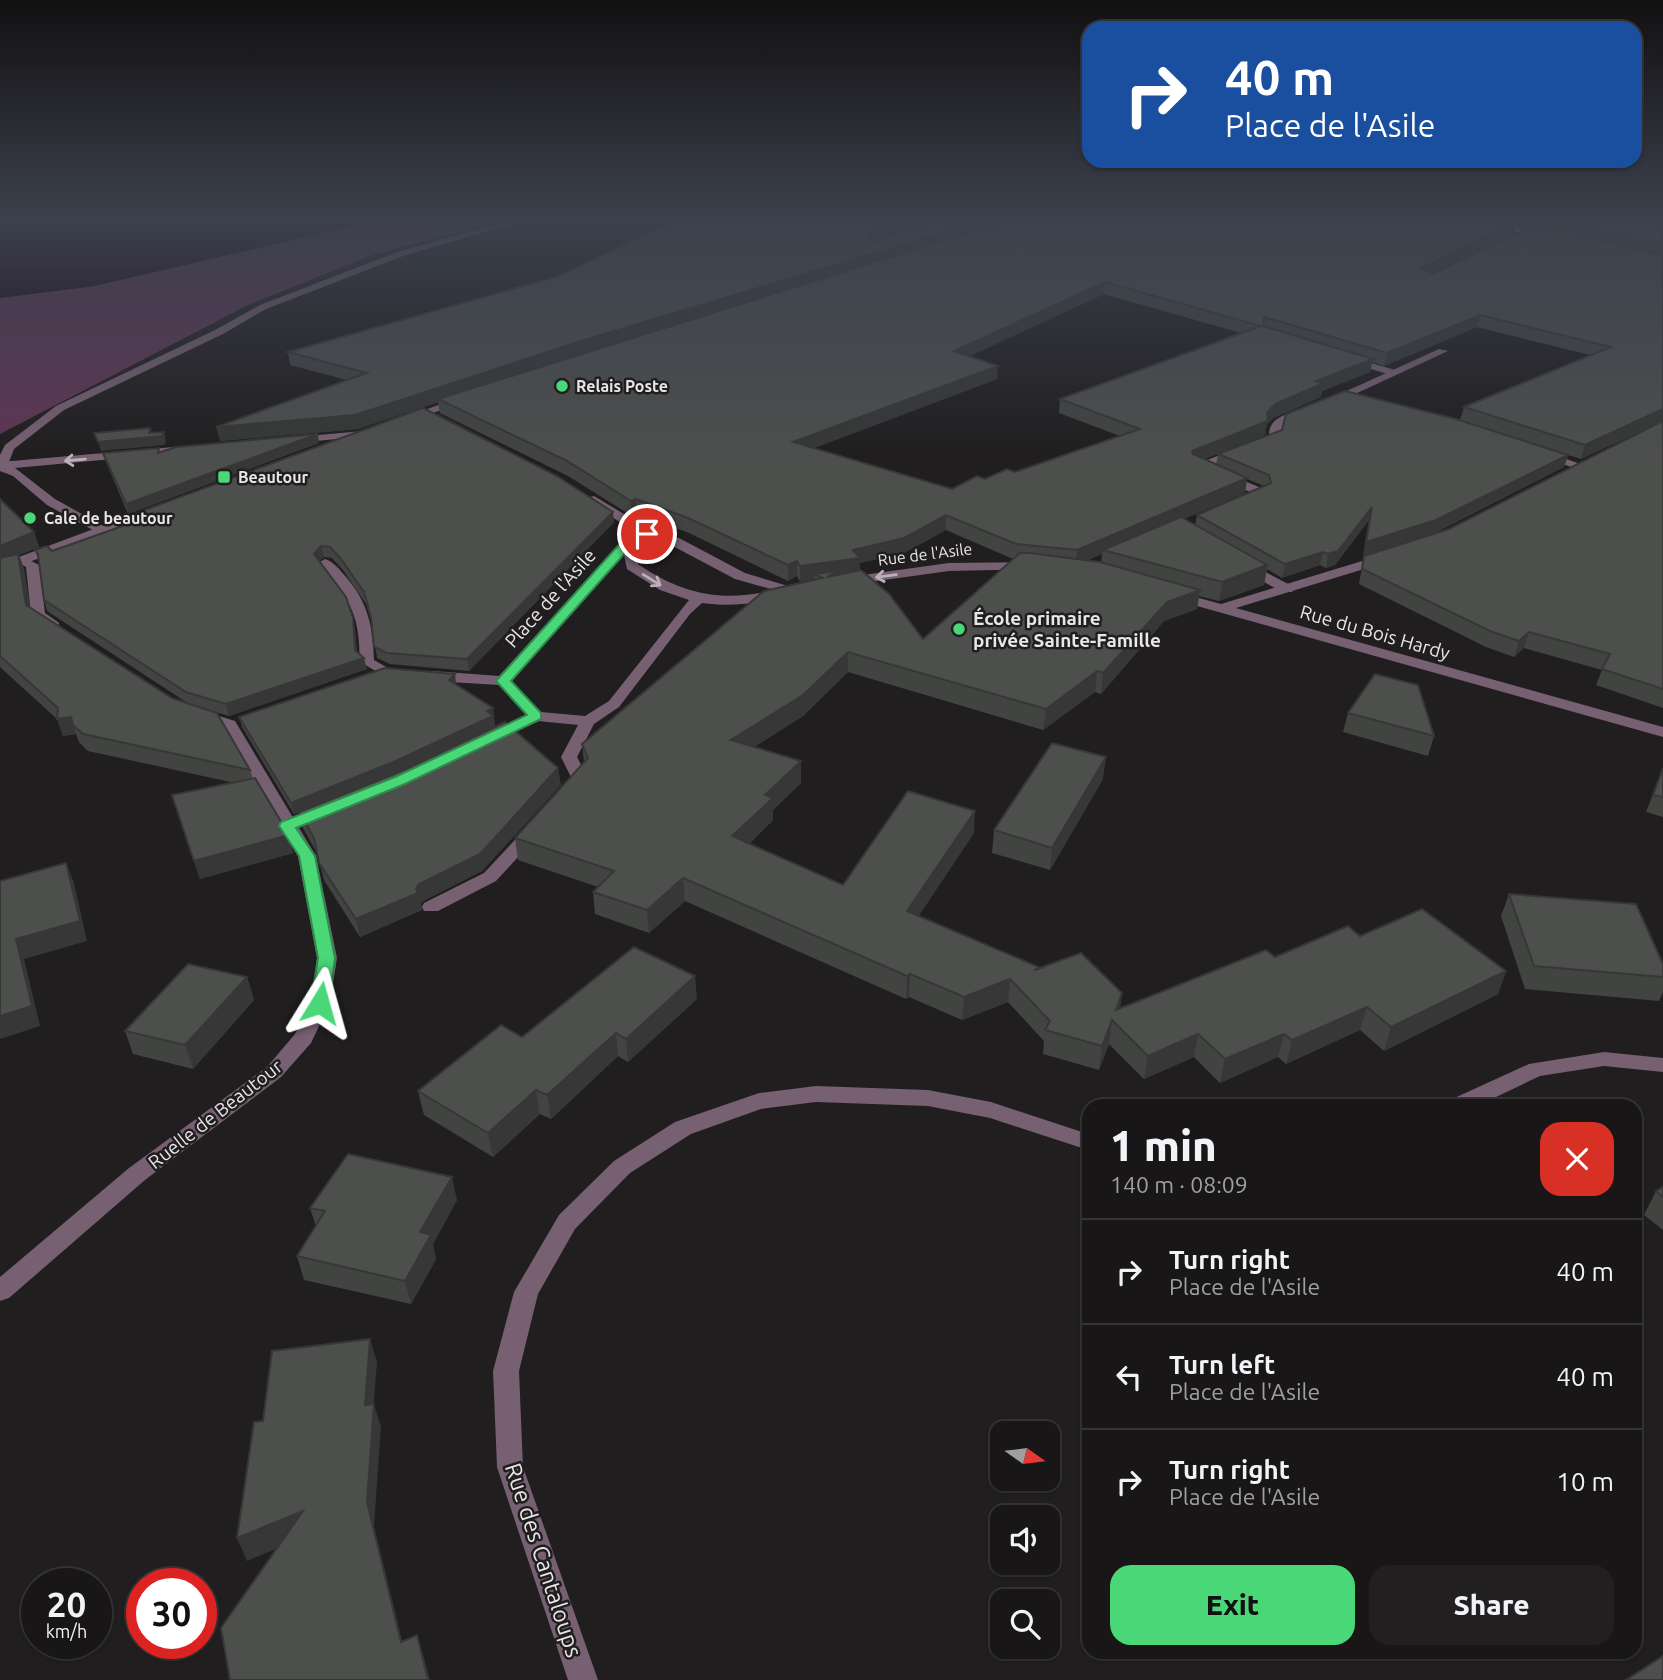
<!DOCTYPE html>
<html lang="en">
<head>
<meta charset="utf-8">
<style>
	:root { --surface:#181617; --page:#211f20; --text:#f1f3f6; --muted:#9f9fa1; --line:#363536; --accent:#4ad778 }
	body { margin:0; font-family:Ubuntu,sans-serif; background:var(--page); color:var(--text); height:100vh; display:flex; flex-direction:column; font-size:26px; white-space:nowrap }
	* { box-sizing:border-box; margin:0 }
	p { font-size:23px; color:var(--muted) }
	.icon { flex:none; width:38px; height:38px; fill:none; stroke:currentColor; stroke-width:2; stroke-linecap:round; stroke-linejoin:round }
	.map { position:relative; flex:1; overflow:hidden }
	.drawer { position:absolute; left:1082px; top:1099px; width:560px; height:560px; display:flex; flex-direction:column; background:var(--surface); border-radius:21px; box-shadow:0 2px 5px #0004,0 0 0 2px var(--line) }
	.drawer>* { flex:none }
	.banner { position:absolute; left:1082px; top:21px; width:560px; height:147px; border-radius:21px; box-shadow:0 2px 5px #0004,0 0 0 2px var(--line); background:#1a4fa0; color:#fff; overflow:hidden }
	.needle { width:46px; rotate:104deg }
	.tools { position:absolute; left:990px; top:1421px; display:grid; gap:14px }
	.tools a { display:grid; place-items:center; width:70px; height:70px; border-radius:14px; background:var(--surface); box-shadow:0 2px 5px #0004,0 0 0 2px var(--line); font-size:35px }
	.speed { position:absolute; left:21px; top:1568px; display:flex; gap:14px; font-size:35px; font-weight:700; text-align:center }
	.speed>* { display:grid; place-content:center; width:91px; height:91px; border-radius:50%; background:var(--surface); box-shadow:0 2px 5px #0004,0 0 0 2px var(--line); line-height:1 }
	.speed small { font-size:18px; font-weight:400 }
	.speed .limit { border:10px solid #d22; background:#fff; color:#111 }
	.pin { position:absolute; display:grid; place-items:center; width:60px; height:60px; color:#fff; margin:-30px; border:4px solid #fff; border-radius:50%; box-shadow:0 2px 7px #0007 }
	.me { position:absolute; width:77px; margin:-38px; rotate:8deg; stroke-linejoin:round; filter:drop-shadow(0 0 5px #0008) }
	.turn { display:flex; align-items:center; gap:24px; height:147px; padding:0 28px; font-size:32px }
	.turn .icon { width:91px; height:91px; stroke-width:2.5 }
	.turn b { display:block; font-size:49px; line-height:60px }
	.round { display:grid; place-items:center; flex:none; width:74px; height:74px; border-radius:21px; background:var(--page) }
	.overview { display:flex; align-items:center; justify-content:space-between; height:119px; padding:0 28px }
	h1 { font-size:42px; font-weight:800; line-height:52px }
	.primary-button { display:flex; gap:14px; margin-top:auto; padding:14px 28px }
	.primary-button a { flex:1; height:80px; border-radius:21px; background:var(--accent); color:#111; font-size:28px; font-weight:800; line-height:80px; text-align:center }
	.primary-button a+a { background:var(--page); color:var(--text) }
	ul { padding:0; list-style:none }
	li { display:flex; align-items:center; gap:21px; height:105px; padding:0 28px; border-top:2px solid var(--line) }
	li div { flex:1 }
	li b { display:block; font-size:26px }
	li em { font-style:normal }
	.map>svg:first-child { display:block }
	.green { fill:#5e3655 }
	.water { fill:#190015 }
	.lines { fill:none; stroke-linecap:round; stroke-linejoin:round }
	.service { fill:#766071; fill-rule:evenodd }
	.minor { fill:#766071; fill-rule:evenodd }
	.tertiary { fill:#766071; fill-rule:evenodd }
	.secondary { fill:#a985a0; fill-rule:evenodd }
	.wall { fill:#424442; fill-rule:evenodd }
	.shaded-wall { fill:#363736 }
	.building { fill:#4d4f4d; stroke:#363736; stroke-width:2; fill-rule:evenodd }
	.oneway { stroke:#bab0b8 }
	.route { fill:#4ad778; stroke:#308c4e; stroke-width:2 }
	.poi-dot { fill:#4ad778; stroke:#201e1f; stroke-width:2.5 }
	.labels { text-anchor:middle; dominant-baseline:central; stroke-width:5; stroke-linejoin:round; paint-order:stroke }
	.far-poi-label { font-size:16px; font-weight:bold; fill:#e8e6e7; stroke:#201e1f; text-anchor:start }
	.far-street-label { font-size:16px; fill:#e8e6e7; stroke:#201e1f }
	.street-label { font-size:19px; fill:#e8e6e7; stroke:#201e1f }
	.poi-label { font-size:19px; font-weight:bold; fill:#e8e6e7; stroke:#201e1f; text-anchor:start }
	.near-street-label { font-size:23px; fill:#e8e6e7; stroke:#201e1f }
</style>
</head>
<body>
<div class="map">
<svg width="1663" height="1680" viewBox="0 0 1663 1680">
	<rect width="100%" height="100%" fill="#201e1f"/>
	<polygon class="green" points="388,218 510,218 373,255 248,305 0,434 0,298 94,286"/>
	<polygon class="water" points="10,218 388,218 94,286 0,298 0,220"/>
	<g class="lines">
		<g class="service">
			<polygon points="518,218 533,218 406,255 266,309 223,334 64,410 14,449 7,467 0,470 0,455 5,445 56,406 215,330 260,305 400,251"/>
			<polygon points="1351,357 1395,370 1396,372 1391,375 1347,362 1347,358"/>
			<polygon points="1235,449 1245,451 1209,466 1266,490 1266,496 1251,503 1243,503 1243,497 1252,493 1192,466"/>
			<polygon points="1246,562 1292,586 1294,589 1292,592 1282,592 1241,569 1239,566"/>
		</g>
		<g class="minor">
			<polygon points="1439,349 1448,351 1355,394 1366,397 1366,401 1340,394"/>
			<path d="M1306,408L1312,411L1310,413C1289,421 1284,419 1278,440H1270C1264,418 1289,413 1306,408Z"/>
			<polygon points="363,431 367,432 367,436 296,443 290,440 296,437"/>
			<polygon points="185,446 189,448 189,452 15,468 55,499 105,527 106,530 100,534 47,505 13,476 0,471 0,462"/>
			<polygon points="1539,452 1547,452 1586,466 1580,470 1539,456"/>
			<path d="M594,496L652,531L679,538L745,573L788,586L800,584L807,588L800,592L782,593L781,597C754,604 730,607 702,603L690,614L619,707L594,724L577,757L588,778L576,793L570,794L562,789L571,777L561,757L578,725L538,721L498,740H486L484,737L486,734L526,715L499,685L433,681L425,676L433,671L499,676L624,539L637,533L590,503V497ZM648,538L669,544L735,579L774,590C723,603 681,594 638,564L636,544ZM624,555L627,569L660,590L689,600L609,701L585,716L541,712L511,681Z"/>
			<polygon points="1382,555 1389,559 1387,562 1236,608 1663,727 1663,737 1172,599 1170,596 1177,592 1221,604"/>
			<polygon points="23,557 39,565 45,613 59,623 59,629 49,629 31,615 26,567 16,561"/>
			<path d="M325,559C334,562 340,570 346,577C368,602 373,627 374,660L393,671L391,674H381L360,662C359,608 350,603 318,563Z"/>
			<polygon points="1029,562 1036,566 1034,569 949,571 848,585 841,581 848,577 949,563"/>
			<polygon points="200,710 235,721 316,856 337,958 330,1003 311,1043 281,1077 145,1180 9,1298 0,1301 0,1277 129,1168 267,1067 295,1034 310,1003 317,958 298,856 223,727 194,718 192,715 194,712"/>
			<polygon points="533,826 542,831 496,881 438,911 424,911 422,907 424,903 484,873 527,827"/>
			<polygon points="1604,1052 1663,1058 1663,1072 1604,1066 1540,1076 1477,1106 1447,1106 1450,1100 1529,1064"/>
			<polygon points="816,1086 928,1090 991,1102 1088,1134 1088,1150 990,1118 928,1106 816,1102 761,1109 691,1134 630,1173 575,1229 538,1294 519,1371 523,1467 598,1680 568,1680 497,1467 493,1371 514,1292 559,1215 614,1161 675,1122 759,1093"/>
		</g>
		<g class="tertiary">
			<polygon points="461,397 465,398 465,402 412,420 402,418"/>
			<polygon points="155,506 161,510 159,513 0,573 0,564"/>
		</g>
		<polygon class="secondary" points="1461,218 1477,218 1547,236 1543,239"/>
	</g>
	<g class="wall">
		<path d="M694,218H1663V708L1596,685L1602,670L1524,648L1514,657L1486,647L1359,584L1364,556L1449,529L1659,423L1581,459L1568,455L1564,467L1433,534L1363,556L1369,520L1335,565L1326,568L1320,565L1282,578L1267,569L1264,585L1219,601L1199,596L1197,609L1164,621L1101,694L1095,692L1043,730L848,672L803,716L754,747L801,783L773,810V820L749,844L843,885L974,833L918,916L1041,968L1122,993L1120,1008L1275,957L1360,936L1506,971L1498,994L1384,1051L1360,1030L1286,1064L1278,1057L1220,1083L1194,1057L1144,1079L1109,1044L1099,1070L1043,1054L1044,1041L1008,1002L962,1020L909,997L906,999L685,901L649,933L595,914L593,892L598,887L518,860L515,838L584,762L582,744L812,580L800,582L797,576L788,581L689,533L637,514L632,516L568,476L440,413L438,402L358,429L220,441L347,380L290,365L288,352L559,276L686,220ZM1517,224L1530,227L1432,273L1514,233ZM1104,294L1241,333L1060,399L1059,413L1120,436L1015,472L985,479L952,489L814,448L997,379L969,356ZM1477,327L1590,355L1464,407L1460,420L1220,453L1265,435L1267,424L1273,418L1321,397L1322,391L1370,372L1372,362L1384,366ZM1218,454L1216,465L1204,459ZM1247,479L1264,486L1197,515L1195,526L1184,519L1245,493ZM946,530L1013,559L923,639L860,570V563L904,553ZM1102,554L1101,563L1086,561Z"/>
		<polygon points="319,443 128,514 106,462 103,453 160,452"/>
		<polygon points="0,499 34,532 39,547 19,555 24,569 30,607 250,770 253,779 293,853 200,879 172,795 235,783 88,751 79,742 76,734 63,736 57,719 0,667"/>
		<polygon points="131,515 614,522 469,671 390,664 377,658 372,623 366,604 343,570 332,558 324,557 319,561 355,630 357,652 367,669 229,716 189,704 47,611 44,600 39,562 35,550 52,551 133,522"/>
		<polygon points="456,684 493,708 495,727 393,774 311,807 561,785 482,871 423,901 421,904 422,910 360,937 324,880 317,853 303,828 299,812 294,814 242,727 239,717"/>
		<polygon points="1348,713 1434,736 1428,756 1343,732"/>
		<polygon points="1663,768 1663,817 1646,812"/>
		<polygon points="1103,779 1050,870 992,853 994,830"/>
		<polygon points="1509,894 1663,964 1663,992 1659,1001 1525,989 1501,916"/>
		<polygon points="247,977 254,1000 193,1069 133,1054 125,1031"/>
		<polygon points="697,999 628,1062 618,1056 551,1119 540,1114 493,1157 424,1115 418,1091 522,1037"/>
		<polygon points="1663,1187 1663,1230 1644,1215 1656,1191"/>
		<polygon points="457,1200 433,1244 436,1259 411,1304 304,1280 297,1256 316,1226 310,1208"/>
	</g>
	<g class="shaded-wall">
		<polygon points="919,218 952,218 868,246 867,238 868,234"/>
		<polygon points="991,218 1026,218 438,399 438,402 358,429 220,441 216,427 581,341"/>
		<polygon points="1517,222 1514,233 1418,280 1421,268"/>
		<polygon points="1105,282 1104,294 953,364 954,351"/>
		<polygon points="1480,315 1477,327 1384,366 1387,353"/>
		<polygon points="1373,359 1370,372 1322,391 1321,397 1273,418 1267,424 1265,435 1190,465 1192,451 1267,413 1275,404 1316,381"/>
		<polygon points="998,366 997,379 793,456 793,442"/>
		<polygon points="1663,409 1663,421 1581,459 1585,445"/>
		<polygon points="150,428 153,437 164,432 166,441 165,445 101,451 98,442 149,433"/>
		<polygon points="318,434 319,443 128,514 126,504"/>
		<polygon points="1568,455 1564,467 1433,534 1363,556 1366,542"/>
		<polygon points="1247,478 1245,493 1109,551 1103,550 1102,554 1076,565 1077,550"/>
		<polygon points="636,499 637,514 632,516 631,501"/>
		<polygon points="1372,507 1369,520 1335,565 1326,568 1328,554"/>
		<polygon points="613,512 614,522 469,671 467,659"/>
		<polygon points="946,515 946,530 904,553 860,563 860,574 823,578 814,574 814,580 800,582 800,566 853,550"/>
		<polygon points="34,532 39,547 19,555 24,569 32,620 0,563 0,546"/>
		<polygon points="321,546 324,557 316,565 314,554"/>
		<polygon points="1323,552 1320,565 1282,578 1285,564"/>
		<polygon points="797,561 797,576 788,581 788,565"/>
		<polygon points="1267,565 1264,585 1219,601 1222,582"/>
		<polygon points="1200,590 1197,609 1164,621 1101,694 1103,673 1167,602"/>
		<polygon points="353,618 355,630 357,660 364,658 367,669 229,716 226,704 355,650"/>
		<polygon points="1529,632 1524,648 1514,657 1519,641"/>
		<polygon points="848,652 848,672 803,716 732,761 731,740"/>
		<polygon points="1097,671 1095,692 1043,730 1046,709"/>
		<polygon points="455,674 456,684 449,680"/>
		<polygon points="493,708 495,727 393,774 294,814 291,803"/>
		<polygon points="71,717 76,734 63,736 57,719"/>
		<polygon points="1106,757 1103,779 1050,870 1052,848"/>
		<polygon points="801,761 801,783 773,810 773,820 733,858 732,836 765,795"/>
		<polygon points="558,768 561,785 482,871 423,901 421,904 422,910 360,937 356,919 416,889 419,884"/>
		<polygon points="975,811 974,833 907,934 907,911"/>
		<polygon points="289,835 293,853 200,879 194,861"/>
		<polygon points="66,863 74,883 87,941 24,959 40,1026 0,1039 0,1016 16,939"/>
		<polygon points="683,878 685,901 649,933 647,910"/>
		<polygon points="1506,971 1498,994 1384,1051 1391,1027"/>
		<polygon points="910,974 909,997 906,999 907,976"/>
		<polygon points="695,976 697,999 628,1062 626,1039"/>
		<polygon points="247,977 254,1000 193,1069 185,1045"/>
		<polygon points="1010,979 1008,1002 962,1020 964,997"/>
		<polygon points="1122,993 1119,1016 1116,1010"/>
		<polygon points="1367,1007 1360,1030 1286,1064 1292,1040"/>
		<polygon points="1112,1020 1109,1044 1099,1070 1102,1046"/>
		<polygon points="616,1033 618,1056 551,1119 547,1095"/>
		<polygon points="1198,1034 1194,1057 1144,1079 1148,1056"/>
		<polygon points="1284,1034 1278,1057 1220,1083 1225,1059"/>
		<polygon points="536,1090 540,1114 493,1157 488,1133"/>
		<polygon points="452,1177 457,1200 433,1244 436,1259 411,1304 405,1281 420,1232"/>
		<polygon points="370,1339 377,1362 373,1414 374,1404 381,1427 374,1526 408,1665 401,1642 367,1502 365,1405"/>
		<polygon points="303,1511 312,1534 247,1561 237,1538"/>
		<polygon points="417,1635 424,1658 430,1680 428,1680"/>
	</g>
	<g class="building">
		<polygon points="694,218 919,218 868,234 867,238 877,241 945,218 991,218 581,341 355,415 216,427 367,373 288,352 559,276 678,219 686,220"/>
		<path d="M1016,218H1501L1517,222L1421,268L1433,274L1533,226L1663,255V409L1585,445L1464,407L1611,347L1480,315L1387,353L1264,317L1263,326L1373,359L1316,381L1324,383L1275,404L1267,413L1268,421L1192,451L1193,454L1247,478L1077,550L1016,544L946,515L904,538L853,550L860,558L800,566L797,561L788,565L688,518L636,499L631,501L567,461L438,399ZM1105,282L1261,326L1060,399L1140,429L1015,472L1007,469L985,479L977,476L952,489L793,442L998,366L954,351Z"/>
		<polygon points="1541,218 1663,218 1663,246"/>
		<polygon points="1345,391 1456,419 1568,455 1436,520 1366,542 1372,507 1338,551 1328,554 1323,552 1285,564 1197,515 1271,483 1269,475 1218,454 1282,430 1286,414"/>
		<polygon points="423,408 557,476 613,512 467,659 387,653 374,647 371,617 364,592 341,559 330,547 321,546 314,554 346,597 353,618 355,650 364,658 226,704 186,692 44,600 38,554 35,550 47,546 52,551 134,522 131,515"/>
		<polygon points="1663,421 1663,689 1602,669 1610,654 1529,632 1519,641 1490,631 1362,569 1364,556 1449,529"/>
		<polygon points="150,428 149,433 164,432 162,436 98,442 94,433"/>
		<polygon points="318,434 126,504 103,453 159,448 158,453 176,447"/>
		<polygon points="0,499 34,532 0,546"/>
		<polygon points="1181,517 1267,565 1222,582 1103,550"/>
		<polygon points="1020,553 1030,553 1100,562 1200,590 1167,602 1103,673 1097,671 1046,709 848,652 803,695 731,740 801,761 765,795 773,798 732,836 843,885 908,791 975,811 907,911 1041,968 1034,970 1081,953 1122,993 1116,1010 1266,950 1275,957 1348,926 1360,936 1422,909 1506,971 1391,1027 1367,1007 1292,1040 1284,1034 1225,1059 1198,1034 1148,1056 1112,1020 1102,1046 1045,1030 1050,1021 1010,979 964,997 910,974 907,976 683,878 647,910 593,892 614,871 515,838 588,758 582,744 764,591 823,578 814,574 838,571 827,577 861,570 889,594 923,639"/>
		<polygon points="18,554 26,605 172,698 217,713 250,770 83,734 73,725 71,717 57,719 58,708 0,656 0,558"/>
		<polygon points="385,668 455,674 449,680 493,708 487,711 493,716 391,763 291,803 239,717"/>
		<polygon points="1375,674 1418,685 1434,736 1348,713"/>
		<polygon points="505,722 558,768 480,854 419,884 416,889 418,893 356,919 319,863 314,838 299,812 404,770"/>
		<polygon points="1052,743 1106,757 1052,848 994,830"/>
		<polygon points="1663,768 1663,797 1653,795"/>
		<polygon points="255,778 289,835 194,861 172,795"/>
		<polygon points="66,863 80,921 16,939 32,1006 0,1016 0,881"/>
		<polygon points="1509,894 1636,904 1663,964 1663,977 1534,966"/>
		<polygon points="634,947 695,976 626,1039 616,1033 547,1095 536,1090 488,1133 418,1091 501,1025 522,1037"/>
		<polygon points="188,964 247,977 185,1045 125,1031"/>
		<polygon points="348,1154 452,1177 420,1232 431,1235 405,1281 297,1256 325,1211 310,1208"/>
		<polygon points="1663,1187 1663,1197 1656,1191"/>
		<polygon points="370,1339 365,1405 374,1404 367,1502 401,1642 417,1635 428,1680 230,1680 221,1628 303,1511 237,1538 254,1422 263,1421 272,1351"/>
		<polygon points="1663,1656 1663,1680 1626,1680"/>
	</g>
	<defs><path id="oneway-shaft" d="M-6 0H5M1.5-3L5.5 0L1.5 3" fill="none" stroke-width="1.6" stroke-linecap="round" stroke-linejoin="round" transform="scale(1.75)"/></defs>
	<g class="oneway">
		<use href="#oneway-shaft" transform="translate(75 460) rotate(175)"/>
		<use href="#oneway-shaft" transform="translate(886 576) rotate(172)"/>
		<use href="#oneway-shaft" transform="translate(652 580) rotate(32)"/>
	</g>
	<linearGradient id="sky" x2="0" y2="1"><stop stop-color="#121011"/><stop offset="0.48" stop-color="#3c414d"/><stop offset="1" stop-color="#3c414d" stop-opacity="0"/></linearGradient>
	<rect width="1663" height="454" fill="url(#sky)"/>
	<polygon class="route" points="643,531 653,534 633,544 511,681 541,713 541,719 405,784 296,828 315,856 335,958 329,1003 320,1009 314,1007 311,1003 318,958 299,856 279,826 281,822 395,777 527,715 496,681 624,539"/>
	<g class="poi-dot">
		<circle cx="562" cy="386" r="7"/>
		<rect x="217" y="470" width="14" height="14" rx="3.5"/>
		<circle cx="30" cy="518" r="7"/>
		<circle cx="959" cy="629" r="7"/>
	</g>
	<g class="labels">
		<g class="far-poi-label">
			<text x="576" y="386">Relais Poste</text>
			<text x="238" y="477">Beautour</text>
			<text x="44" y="518">Cale de beautour</text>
		</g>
		<g class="far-street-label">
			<text transform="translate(925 554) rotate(-7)">Rue de l'Asile</text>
		</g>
		<g class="street-label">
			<text transform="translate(550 598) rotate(-48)">Place de l'Asile</text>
			<text transform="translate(1375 632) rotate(16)">Rue du Bois Hardy</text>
			<text transform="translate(215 1114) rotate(-38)">Ruelle de Beautour</text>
		</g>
		<g class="poi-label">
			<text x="973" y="618">École primaire<tspan x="973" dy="22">privée Sainte-Famille</tspan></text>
		</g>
		<g class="near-street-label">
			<text transform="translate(544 1560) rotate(72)">Rue des Cantaloups</text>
		</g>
	</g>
</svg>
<div class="tools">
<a><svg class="needle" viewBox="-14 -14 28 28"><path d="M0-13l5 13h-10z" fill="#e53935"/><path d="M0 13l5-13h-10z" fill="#9f9fa1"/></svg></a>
<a><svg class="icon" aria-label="sound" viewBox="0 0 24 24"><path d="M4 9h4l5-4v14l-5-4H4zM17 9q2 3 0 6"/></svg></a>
<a><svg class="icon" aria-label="search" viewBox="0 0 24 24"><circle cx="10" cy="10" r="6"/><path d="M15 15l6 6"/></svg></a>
</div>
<div class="speed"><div>20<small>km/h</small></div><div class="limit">30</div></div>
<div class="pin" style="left:647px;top:534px;background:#d93025"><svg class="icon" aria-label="arrive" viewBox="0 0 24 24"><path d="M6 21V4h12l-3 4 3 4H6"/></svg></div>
<svg class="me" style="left:320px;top:1003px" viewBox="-20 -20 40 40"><path d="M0-17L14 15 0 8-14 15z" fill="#4ad778" stroke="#fff" stroke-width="4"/></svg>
<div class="banner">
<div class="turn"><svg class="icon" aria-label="right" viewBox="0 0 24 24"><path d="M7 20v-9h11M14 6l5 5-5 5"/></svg><div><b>40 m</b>Place de l'Asile</div></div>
</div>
<section class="drawer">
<div class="overview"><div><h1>1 min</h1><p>140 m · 08:09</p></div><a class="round" style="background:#d93025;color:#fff"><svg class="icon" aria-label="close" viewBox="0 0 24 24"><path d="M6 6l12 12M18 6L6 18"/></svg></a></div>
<ul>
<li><svg class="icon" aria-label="right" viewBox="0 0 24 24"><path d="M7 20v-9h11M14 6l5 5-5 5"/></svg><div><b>Turn right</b><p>Place de l'Asile</p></div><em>40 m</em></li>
<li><svg class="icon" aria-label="left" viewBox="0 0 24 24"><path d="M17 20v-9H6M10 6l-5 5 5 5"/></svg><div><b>Turn left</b><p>Place de l'Asile</p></div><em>40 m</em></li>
<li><svg class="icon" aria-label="right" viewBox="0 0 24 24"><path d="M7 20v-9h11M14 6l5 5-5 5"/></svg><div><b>Turn right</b><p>Place de l'Asile</p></div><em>10 m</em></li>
</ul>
<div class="primary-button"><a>Exit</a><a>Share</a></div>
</section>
</div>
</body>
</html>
